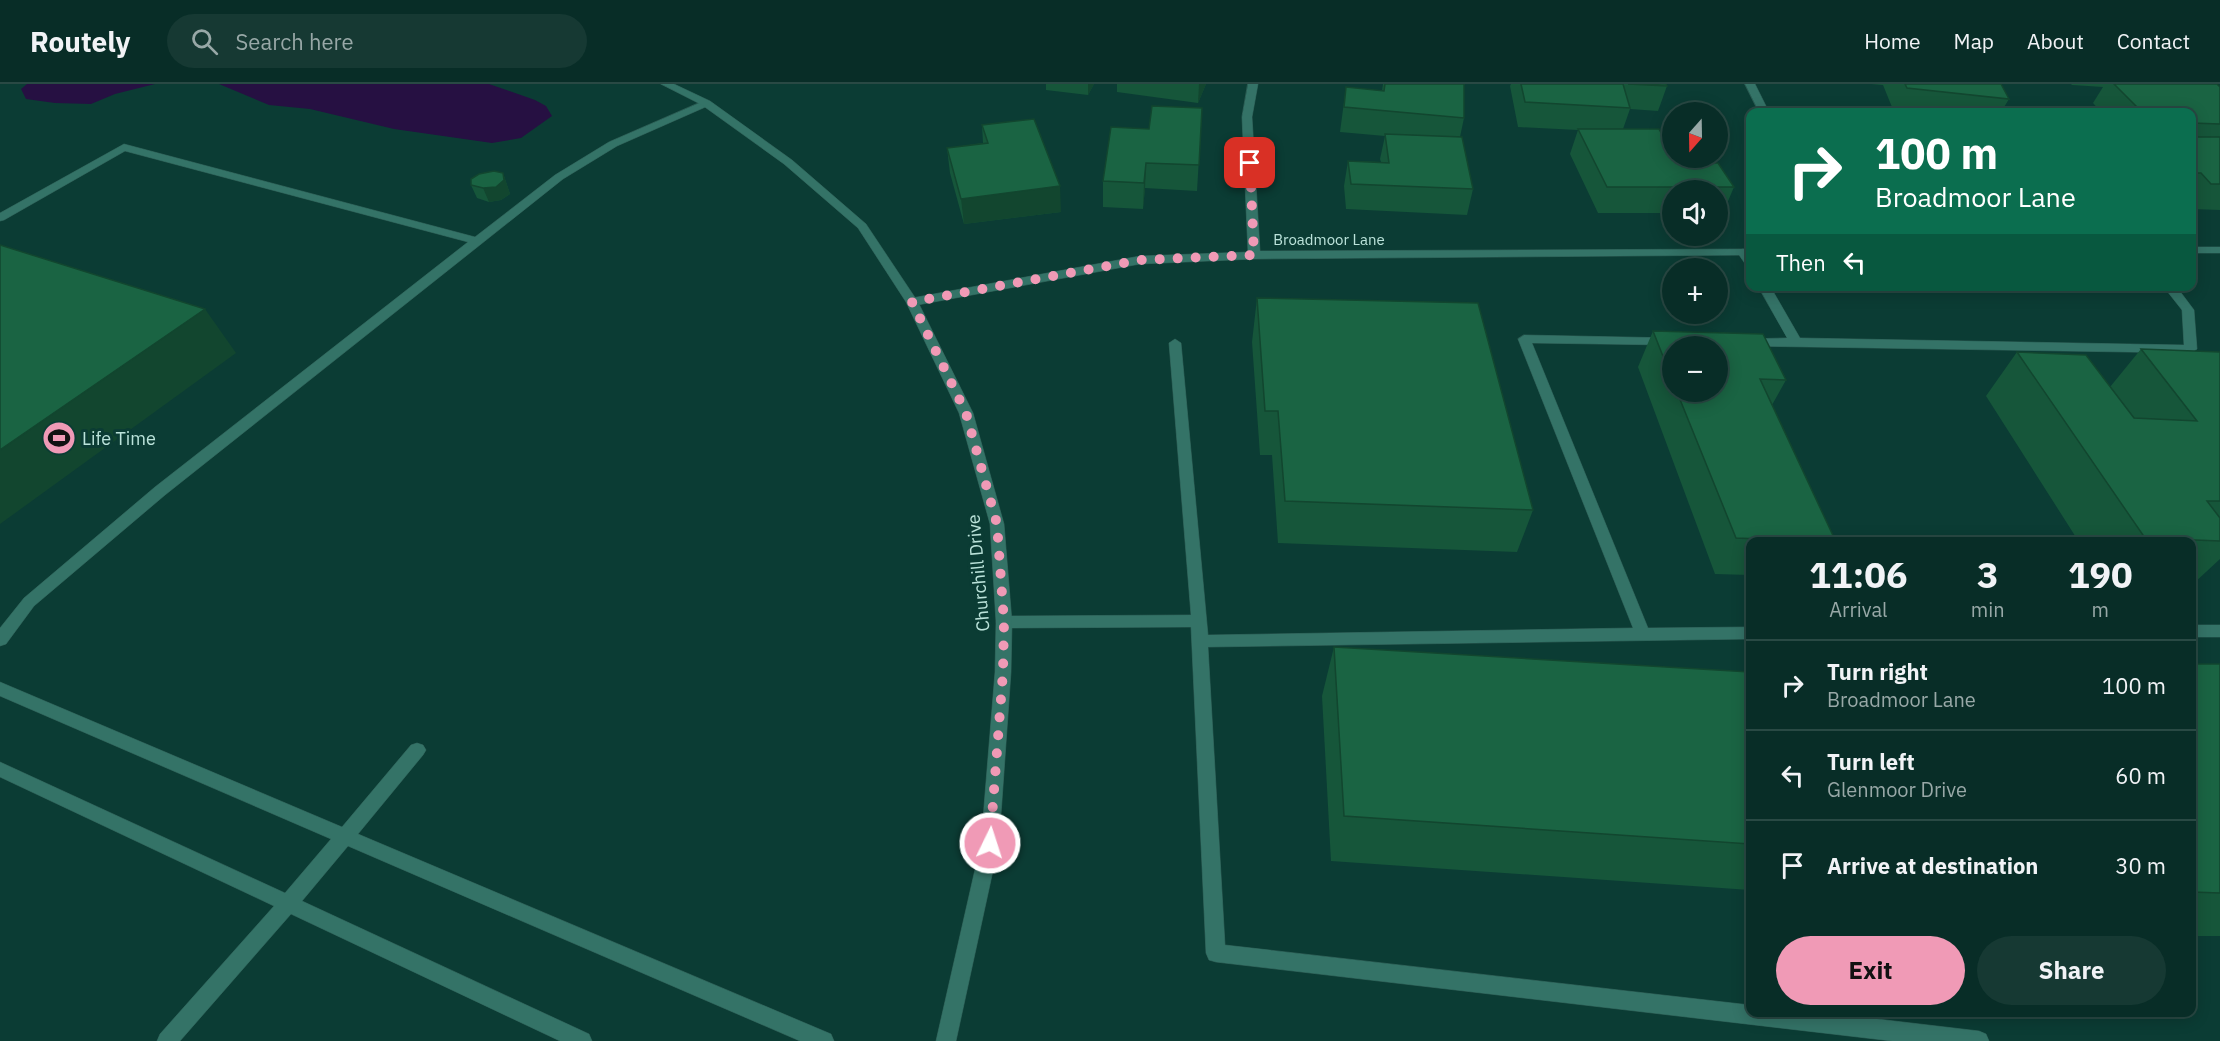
<!DOCTYPE html>
<html lang="en">
<head>
<meta charset="utf-8">
<style>
	:root { --surface:#082d27; --page:#163933; --text:#f1f3f6; --muted:#98a8a7; --line:#294944; --accent:#f09ab6 }
	body { margin:0; font-family:"IBM Plex Sans",sans-serif; background:var(--page); color:var(--text); height:100vh; display:flex; flex-direction:column; font-size:22px; white-space:nowrap }
	* { box-sizing:border-box; margin:0 }
	p { font-size:20px; color:var(--muted) }
	.icon { flex:none; width:33px; height:33px; fill:none; stroke:currentColor; stroke-width:2; stroke-linecap:round; stroke-linejoin:round }
	.map { position:relative; flex:1; overflow:hidden }
	.side { position:absolute; left:1746px; top:453px; width:450px; height:480px; display:flex; flex-direction:column; background:var(--surface); border-radius:12px; box-shadow:0 3px 15px #0003,0 0 0 2px var(--line) }
	.side>* { flex:none }
	.guide { position:absolute; left:1746px; top:24px; width:450px; height:183px; border-radius:12px; box-shadow:0 3px 15px #0003,0 0 0 2px var(--line); background:#0b6e4f; color:#fff; overflow:hidden }
	.needle { width:39px; rotate:200deg }
	.fabs { position:absolute; left:1662px; top:18px; display:grid; gap:12px }
	.fabs a { display:grid; place-items:center; width:66px; height:66px; border-radius:50%; background:var(--surface); box-shadow:0 3px 15px #0003,0 0 0 2px var(--line); font-size:30px }
	.pin { position:absolute; display:grid; place-items:center; width:51px; height:51px; color:#fff; margin:-26px; border-radius:12px; box-shadow:0 3px 9px #0006 }
	.me { position:absolute; width:66px; margin:-33px; rotate:4deg; stroke-linejoin:round; filter:drop-shadow(0 0 4px #0008) }
	.turn { display:flex; align-items:center; gap:21px; height:126px; padding:0 30px; font-size:27px }
	.turn .icon { width:78px; height:78px; stroke-width:2.5 }
	.turn b { display:block; font-size:42px; line-height:51px }
	.then { display:flex; align-items:center; height:57px; padding:0 30px; background:#0003; gap:12px; font-size:22px }
	.eta { display:flex; justify-content:space-evenly; align-items:center; height:102px; text-align:center }
	.eta b { font-size:36px; font-weight:700; line-height:42px }
	.button { display:flex; gap:12px; margin-top:auto; padding:12px 30px }
	.button a { flex:1; height:69px; border-radius:36px; background:var(--accent); color:#111; font-size:24px; font-weight:700; line-height:69px; text-align:center }
	.button a+a { background:var(--page); color:var(--text) }
	ul { padding:0; list-style:none }
	li { display:flex; align-items:center; gap:18px; height:90px; padding:0 30px; border-top:2px solid var(--line) }
	li div { flex:1 }
	li b { display:block; font-size:22px }
	li em { font-style:normal }
	header { display:flex; align-items:center; gap:36px; box-sizing:border-box; height:84px; padding:0 30px; background:var(--surface); border-bottom:2px solid var(--line) }
	header strong { font-size:28px }
	nav { display:flex; gap:33px; margin-inline-start:auto; font-size:21px }
	.search { width:420px; height:54px; background:var(--page); display:flex; align-items:center; gap:15px; box-sizing:border-box; padding:0 21px; border-radius:33px; color:var(--muted); font-size:22px }
	.map>svg:first-child { display:block }
	.water { fill:#261042 }
	.lines { fill:none; stroke-linecap:round; stroke-linejoin:round }
	.service-casing { stroke:#2b5a52; stroke-width:1 }
	.minor-casing { stroke:#2b5a52; stroke-width:1 }
	.tertiary-casing { stroke:#2b5a52; stroke-width:1 }
	.service { fill:#347367; fill-rule:evenodd }
	.minor { fill:#347367; fill-rule:evenodd }
	.tertiary { fill:#347367; fill-rule:evenodd }
	.wall { fill:#16563a; fill-rule:evenodd }
	.shaded-wall { fill:#12462f }
	.building { fill:#1a6443; stroke:#12462f; stroke-width:1.5 }
	.route { stroke:#f09ab6; stroke-width:10; stroke-dasharray:0 18 }
	.labels { text-anchor:middle; dominant-baseline:central; stroke-width:6; stroke-linejoin:round; paint-order:stroke }
	.far-street-label { font-size:15px; fill:#bbe3da; stroke:#0b3c34 }
	.poi-label { font-size:18px; fill:#bbe3da; stroke:#0b3c34; text-anchor:start }
	.street-label { font-size:18px; fill:#bbe3da; stroke:#0b3c34 }
</style>
</head>
<body>
<header>
<strong>Routely</strong>
<div class="search"><svg class="icon" aria-label="search" viewBox="0 0 24 24"><circle cx="10" cy="10" r="6"/><path d="M15 15l6 6"/></svg>Search here</div>
<nav><a>Home</a><a>Map</a><a>About</a><a>Contact</a></nav>
</header>
<div class="map">
<svg width="2220" height="957" viewBox="0 0 2220 957">
	<rect width="100%" height="100%" fill="#0b3c34"/>
	<g class="water">
		<polygon points="27,0 155,0 115,10 91,20 55,19 26,15 21,5"/>
		<polygon points="219,0 489,0 535,16 546,22 552,32 521,54 492,59 394,45 310,25 269,21"/>
	</g>
	<g class="lines">
		<defs>
			<g id="service">
				<polygon points="706,16 711,19 710,21 617,62 563,95 165,411 34,522 6,560 0,562 0,544 24,514 155,403 468,158 125,67 4,136 0,137 0,129 124,60 475,153 555,91 609,58"/>
				<polygon points="1743,165 1747,166 1750,171 1750,182 1746,181 1737,168"/>
				<polygon points="1758,202 1770,202 1800,254 2184,261 2182,226 2163,202 2176,202 2194,226 2197,265 2191,269 1747,262 1743,261 1741,258 1743,255 1787,254"/>
				<polygon points="1524,251 1673,254 1675,257 1669,261 1532,259 1648,544 1750,543 1750,555 1208,563 1225,861 1750,921 1750,928 1818,928 1979,947 1986,950 1989,957 1892,957 1216,878 1209,876 1206,869 1191,543 1004,544 998,542 996,538 998,534 1004,532 1191,531 1169,259 1175,255 1181,259 1208,551 1633,544 1518,255"/>
				<rect x="2192" y="541" width="28" height="12"/>
				<polygon points="0,598 342,743 411,661 417,659 423,661 426,666 423,671 358,750 831,950 834,957 800,957 348,762 302,817 589,950 592,957 560,957 291,830 180,957 157,957 160,950 274,822 0,693 0,678 285,809 331,755 0,612"/>
			</g>
			<g id="minor">
				<polygon points="1248,0 1258,0 1252,33 1260,167 1750,165 1750,171 1254,175 1140,180 912,222 906,218 912,214 1140,172 1248,168 1242,33"/>
				<polygon points="1745,0 1755,0 1769,28 1759,28"/>
				<rect x="2192" y="163" width="28" height="6"/>
			</g>
			<polygon id="tertiary" points="661,0 674,0 710,17 792,76 866,140 918,218 973,329 1004,440 1012,538 1011,588 999,759 956,957 936,957 981,759 995,588 996,538 990,440 959,329 906,218 858,144 784,80 702,21"/>
		</defs>
		<use href="#service" class="service-casing"/>
		<use href="#minor" class="minor-casing"/>
		<use href="#tertiary" class="tertiary-casing"/>
		<use href="#service" class="service"/>
		<use href="#minor" class="minor"/>
		<use href="#tertiary" class="tertiary"/>
	</g>
	<g class="wall">
		<polygon points="1046,0 1094,0 1088,11 1046,6"/>
		<polygon points="1117,0 1206,0 1198,19 1117,8"/>
		<polygon points="1383,0 1465,0 1464,1 1464,34 1460,53 1473,105 1467,131 1346,125 1344,102 1348,77 1381,78 1380,75 1385,52 1340,48 1346,3 1382,7"/>
		<polygon points="1511,0 1666,0 1667,2 1658,27 1630,25 1623,45 1679,79 1734,103 1723,129 1718,129 1718,106 1672,106 1672,129 1598,129 1570,70 1578,46 1518,43 1510,2"/>
		<polygon points="1871,0 2001,0 2009,15 2001,28 1894,28 1883,1"/>
		<polygon points="2071,0 2217,0 2220,3 2220,126 2192,125 2192,28 2101,28 2093,19 2103,3 2072,1"/>
		<polygon points="1202,24 1197,107 1145,104 1143,125 1103,123 1103,97 1149,45"/>
		<polygon points="982,41 1061,128 964,140 950,89 947,64 983,59"/>
		<polygon points="503,89 510,110 501,116 489,118 477,114 471,101"/>
		<polygon points="1257,214 1533,426 1517,468 1278,459 1272,371 1260,371 1252,258"/>
		<path d="M1653,247L1786,296L1772,321L1836,458H1750V491L1715,490L1638,283ZM1672,262L1718,308H1672Z"/>
		<polygon points="2141,265 2220,268 2220,475 2193,500 2192,500 2192,458 2079,458 1986,312 2017,268 2110,303"/>
		<polygon points="1334,563 1750,588 1750,806 1331,777 1322,612"/>
		<rect x="2192" y="580" width="28" height="272"/>
	</g>
	<g class="shaded-wall">
		<polygon points="1088,0 1094,0 1088,11"/>
		<polygon points="1199,0 1206,0 1198,19"/>
		<polygon points="1146,79 1145,104 1143,125 1144,99"/>
		<polygon points="503,89 510,110 501,116 489,118 483,104"/>
		<polygon points="1060,102 1061,128 964,140 961,115"/>
		<polygon points="205,225 236,269 0,440 0,366"/>
	</g>
	<g class="building">
		<polygon points="1385,0 1464,0 1464,34 1344,23 1346,3 1384,7"/>
		<polygon points="1521,0 1623,0 1630,24 1525,18"/>
		<polygon points="1628,0 1666,0 1667,2"/>
		<polygon points="1905,0 2001,0 2009,15 1907,4"/>
		<polygon points="2114,0 2217,0 2220,3 2220,40 2192,39 2192,28 2142,28"/>
		<polygon points="1152,22 1202,24 1199,81 1146,79 1144,99 1103,97 1111,43 1149,45"/>
		<polygon points="1034,35 1060,102 961,115 947,64 988,59 982,41"/>
		<polygon points="1578,45 1659,45 1672,67 1672,74 1676,74 1679,79 1718,79 1734,103 1607,103"/>
		<polygon points="1385,50 1462,53 1473,105 1351,100 1348,77 1389,79"/>
		<polygon points="2192,53 2220,53 2220,100 2211,100 2201,89 2192,89"/>
		<polygon points="494,87 503,89 504,96 496,103 483,104 471,101 471,95 479,90"/>
		<polygon points="0,161 205,225 0,366"/>
		<polygon points="1257,214 1478,219 1533,426 1285,417 1278,327 1265,327"/>
		<polygon points="1653,247 1763,250 1786,296 1760,295 1836,458 1736,454 1677,308 1718,308 1718,262 1672,262 1672,295"/>
		<polygon points="2141,265 2220,268 2220,417 2207,417 2220,434 2220,457 2145,454 2017,268 2086,271 2134,334 2197,337"/>
		<polygon points="1334,563 1750,588 1750,760 1344,732"/>
		<polygon points="2192,580 2220,580 2220,809 2192,808"/>
	</g>
	<g class="lines">
		<polyline class="route" points="990,759 1003,588 1004,538 997,440 966,329 912,218 1140,176 1254,171 1250,79"/>
	</g>
	<defs>
		<symbol id="stadium-disc" viewBox="-11 -11 22 22"><circle r="9.5" fill="#f09ab6" stroke="#0b3c34"/><path d="M0-5a6.5 5 0 1 0 0 10a6.5 5 0 1 0 0-10ZM-3.5-1.8h7v3.6h-7Z" fill="#111"/></symbol>
	</defs>
	<g fill-rule="evenodd">
		<use href="#stadium-disc" x="40" y="335" width="38" height="38"/>
	</g>
	<g class="labels">
		<g class="far-street-label">
			<text x="1329" y="155">Broadmoor Lane</text>
		</g>
		<g class="poi-label">
			<text x="82" y="354">Life Time</text>
		</g>
		<g class="street-label">
			<text transform="translate(978 489) rotate(-95)">Churchill Drive</text>
		</g>
	</g>
</svg>
<div class="fabs">
<a><svg class="needle" viewBox="-14 -14 28 28"><path d="M0-13l5 13h-10z" fill="#e53935"/><path d="M0 13l5-13h-10z" fill="#98a8a7"/></svg></a>
<a><svg class="icon" aria-label="sound" viewBox="0 0 24 24"><path d="M4 9h4l5-4v14l-5-4H4zM17 9q2 3 0 6"/></svg></a>
<a>+</a>
<a>−</a>
</div>
<div class="pin" style="left:1250px;top:79px;background:#d93025"><svg class="icon" aria-label="arrive" viewBox="0 0 24 24"><path d="M6 21V4h12l-3 4 3 4H6"/></svg></div>
<svg class="me" style="left:990px;top:759px" viewBox="-20 -20 40 40"><circle r="17" fill="#f09ab6" stroke="#fff" stroke-width="3"/><path d="M0-11L8 9 0 5-8 9z" fill="#fff"/></svg>
<div class="guide">
<div class="turn"><svg class="icon" aria-label="right" viewBox="0 0 24 24"><path d="M7 20v-9h11M14 6l5 5-5 5"/></svg><div><b>100 m</b>Broadmoor Lane</div></div>
<div class="then">Then<svg class="icon" aria-label="left" viewBox="0 0 24 24"><path d="M17 20v-9H6M10 6l-5 5 5 5"/></svg></div>
</div>
<section class="side">
<div class="eta">
<div><b>11:06</b><p>Arrival</p></div>
<div><b>3</b><p>min</p></div>
<div><b>190</b><p>m</p></div>
</div>
<ul>
<li><svg class="icon" aria-label="right" viewBox="0 0 24 24"><path d="M7 20v-9h11M14 6l5 5-5 5"/></svg><div><b>Turn right</b><p>Broadmoor Lane</p></div><em>100 m</em></li>
<li><svg class="icon" aria-label="left" viewBox="0 0 24 24"><path d="M17 20v-9H6M10 6l-5 5 5 5"/></svg><div><b>Turn left</b><p>Glenmoor Drive</p></div><em>60 m</em></li>
<li><svg class="icon" aria-label="arrive" viewBox="0 0 24 24"><path d="M6 21V4h12l-3 4 3 4H6"/></svg><div><b>Arrive at destination</b></div><em>30 m</em></li>
</ul>
<div class="button"><a>Exit</a><a>Share</a></div>
</section>
</div>
</body>
</html>
